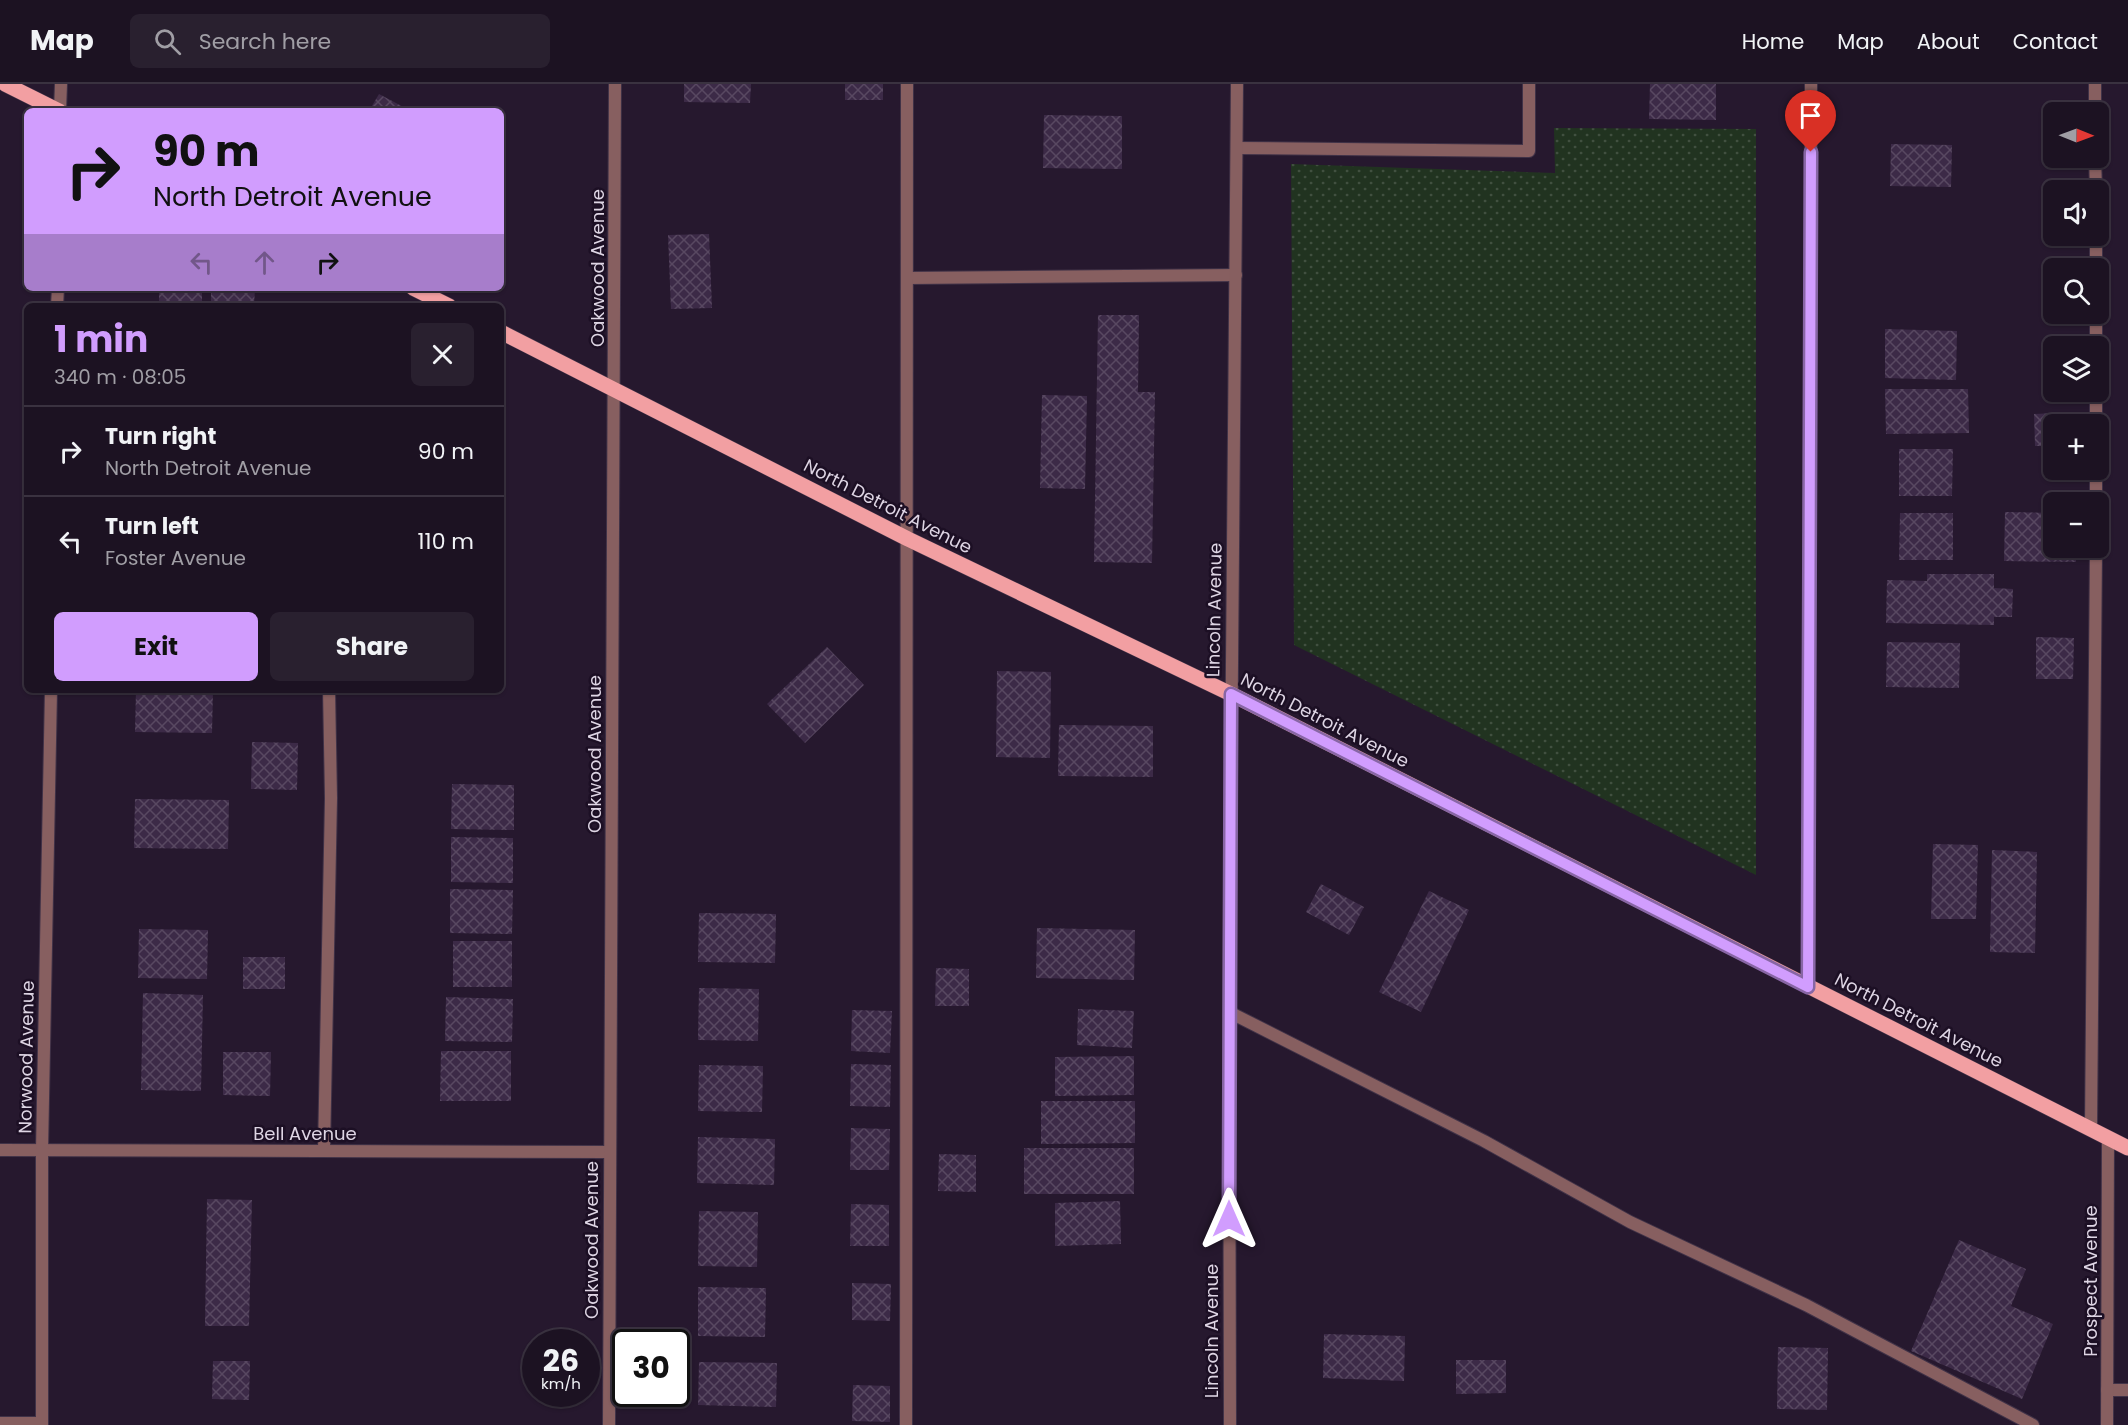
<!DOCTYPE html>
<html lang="en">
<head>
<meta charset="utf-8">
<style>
	:root { --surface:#1c1222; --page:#29202f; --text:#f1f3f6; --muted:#a09ea5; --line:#3a3240; --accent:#d19dfe }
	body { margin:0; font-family:Poppins,sans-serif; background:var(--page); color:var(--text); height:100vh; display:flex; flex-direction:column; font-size:22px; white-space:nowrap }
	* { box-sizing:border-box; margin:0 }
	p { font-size:20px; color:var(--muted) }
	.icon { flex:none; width:33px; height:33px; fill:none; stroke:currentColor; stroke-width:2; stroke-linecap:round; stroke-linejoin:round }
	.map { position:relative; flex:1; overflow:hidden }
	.side { position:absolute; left:24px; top:219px; width:480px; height:390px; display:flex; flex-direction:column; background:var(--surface); border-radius:9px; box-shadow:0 2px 4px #0004,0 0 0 2px var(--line) }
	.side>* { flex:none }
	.top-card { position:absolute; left:24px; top:24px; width:480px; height:183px; border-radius:9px; box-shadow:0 2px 4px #0004,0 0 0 2px var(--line); background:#d19dfe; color:#111; overflow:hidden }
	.needle { width:39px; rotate:91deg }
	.tools { position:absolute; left:2043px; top:18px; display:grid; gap:12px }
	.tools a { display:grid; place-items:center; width:66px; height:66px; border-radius:9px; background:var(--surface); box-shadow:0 2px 4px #0004,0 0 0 2px var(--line); font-size:30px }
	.speed { position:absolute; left:522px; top:1245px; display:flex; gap:12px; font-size:30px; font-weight:700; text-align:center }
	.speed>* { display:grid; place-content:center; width:78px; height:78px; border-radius:50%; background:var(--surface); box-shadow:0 2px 4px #0004,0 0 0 2px var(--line); line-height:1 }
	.speed small { font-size:15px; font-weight:400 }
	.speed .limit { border:3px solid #111; border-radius:9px; background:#fff; color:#111 }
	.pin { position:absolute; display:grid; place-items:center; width:51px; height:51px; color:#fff; margin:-62px -26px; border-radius:50% 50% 50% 0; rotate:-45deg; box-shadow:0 0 6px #0007 }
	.pin .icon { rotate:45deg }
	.me { position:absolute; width:66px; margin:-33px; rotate:0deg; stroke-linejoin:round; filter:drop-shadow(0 0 4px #0008) }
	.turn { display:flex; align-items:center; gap:21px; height:126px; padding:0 30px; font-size:27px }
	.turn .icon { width:78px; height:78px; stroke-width:2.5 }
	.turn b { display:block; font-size:42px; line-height:51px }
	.lanes { display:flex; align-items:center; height:57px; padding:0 30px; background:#0003; justify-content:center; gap:30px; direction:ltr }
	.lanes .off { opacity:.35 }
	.round { display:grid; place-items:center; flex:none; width:63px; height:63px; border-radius:9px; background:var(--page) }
	.overview { display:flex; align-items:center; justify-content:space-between; height:102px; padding:0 30px }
	h1 { font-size:36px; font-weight:700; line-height:45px; color:var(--accent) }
	.cta { display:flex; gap:12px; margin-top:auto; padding:12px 30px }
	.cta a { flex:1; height:69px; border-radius:9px; background:var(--accent); color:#111; font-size:24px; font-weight:700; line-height:69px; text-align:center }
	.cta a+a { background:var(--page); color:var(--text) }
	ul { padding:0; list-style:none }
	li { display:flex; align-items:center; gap:18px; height:90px; padding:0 30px; border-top:2px solid var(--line) }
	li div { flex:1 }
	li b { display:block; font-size:22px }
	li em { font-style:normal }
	header { display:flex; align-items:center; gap:36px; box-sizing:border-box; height:84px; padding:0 30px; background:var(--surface); border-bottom:2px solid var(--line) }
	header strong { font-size:28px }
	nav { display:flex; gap:33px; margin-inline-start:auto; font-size:21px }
	.search { width:420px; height:54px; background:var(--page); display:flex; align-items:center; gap:15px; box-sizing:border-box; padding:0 21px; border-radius:9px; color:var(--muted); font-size:22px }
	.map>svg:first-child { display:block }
	.green { fill:url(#green-dots) }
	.building { fill:url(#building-cross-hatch) }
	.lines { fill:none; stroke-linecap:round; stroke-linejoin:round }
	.lane-casing { stroke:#403247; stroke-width:14 }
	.street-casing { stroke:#403247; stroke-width:14 }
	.primary-casing { stroke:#403247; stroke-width:16 }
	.lane { stroke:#875f60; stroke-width:12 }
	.street { stroke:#875f60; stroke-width:12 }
	.primary { stroke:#f29fa2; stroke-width:15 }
	.route-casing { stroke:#8866a5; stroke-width:15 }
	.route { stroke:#d19dfe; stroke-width:10 }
	.labels { text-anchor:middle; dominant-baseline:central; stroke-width:5; stroke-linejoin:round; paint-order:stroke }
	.street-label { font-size:18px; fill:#ded5e4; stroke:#1c0f24 }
</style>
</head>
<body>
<header>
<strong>Map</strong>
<div class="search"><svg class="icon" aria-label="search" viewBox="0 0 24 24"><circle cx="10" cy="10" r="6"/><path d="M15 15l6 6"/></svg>Search here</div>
<nav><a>Home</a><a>Map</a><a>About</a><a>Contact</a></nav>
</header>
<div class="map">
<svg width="2128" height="1341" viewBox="0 0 2128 1341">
	<defs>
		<pattern id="green-dots" width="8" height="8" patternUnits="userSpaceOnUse" patternTransform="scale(1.5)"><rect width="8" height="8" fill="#213320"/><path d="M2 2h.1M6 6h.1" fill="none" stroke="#415040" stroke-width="1.8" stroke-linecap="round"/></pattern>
		<pattern id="building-cross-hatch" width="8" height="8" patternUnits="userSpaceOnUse" patternTransform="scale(1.5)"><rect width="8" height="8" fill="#3c2a47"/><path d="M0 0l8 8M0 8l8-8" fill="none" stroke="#584861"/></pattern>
	</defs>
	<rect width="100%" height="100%" fill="#26182e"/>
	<polygon class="green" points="1554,44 1756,45 1756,791 1294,561 1291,80 1555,89"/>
	<g class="building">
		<polygon points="684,0 751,0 750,19 684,18"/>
		<rect x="845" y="0" width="38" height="16"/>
		<polygon points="1650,0 1716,0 1716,36 1649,35"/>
		<polygon points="379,10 411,27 369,27"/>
		<polygon points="1044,31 1122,32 1122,85 1043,84"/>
		<polygon points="1891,60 1952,61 1951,103 1890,102"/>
		<polygon points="709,150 712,224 671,225 668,151"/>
		<rect x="159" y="204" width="43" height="18"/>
		<polygon points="211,204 255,204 254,222 211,222"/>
		<polygon points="1098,231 1139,231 1138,308 1155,308 1152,479 1094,478"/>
		<polygon points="1885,245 1957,247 1956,296 1885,294"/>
		<polygon points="1885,305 1968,305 1969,349 1886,350"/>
		<polygon points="1042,311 1087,312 1085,405 1040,404"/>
		<polygon points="2079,328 2080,340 2054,340 2054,362 2035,362 2034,330"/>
		<polygon points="1899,365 1953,365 1952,412 1899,412"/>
		<polygon points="2005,428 2054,429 2054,464 2076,464 2076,478 2004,477"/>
		<polygon points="1900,429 1953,429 1953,476 1899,476"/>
		<polygon points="1927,490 1994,490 1994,504 2013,505 2012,533 1994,533 1994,541 1886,539 1887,496 1927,497"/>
		<polygon points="2036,553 2074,554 2073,595 2036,595"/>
		<polygon points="1887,558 1960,559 1959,604 1886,603"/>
		<polygon points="827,563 864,601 805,659 767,620"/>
		<polygon points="997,587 1051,588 1050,674 996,673"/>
		<polygon points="136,606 213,606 212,649 135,648"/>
		<polygon points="1059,641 1153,642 1153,693 1058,692"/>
		<polygon points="252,658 298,659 297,706 251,705"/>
		<polygon points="452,700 514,701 514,746 451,745"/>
		<polygon points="135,715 229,716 228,765 134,764"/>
		<polygon points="451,753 513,754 513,799 451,798"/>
		<polygon points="1933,760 1978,761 1976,835 1931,835"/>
		<polygon points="1992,766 2037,768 2035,869 1990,868"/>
		<polygon points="1321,800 1364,823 1349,851 1306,828"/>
		<polygon points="450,805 513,806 512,850 450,849"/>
		<polygon points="1429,807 1469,826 1421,928 1379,908"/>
		<polygon points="699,829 776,830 775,879 698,878"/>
		<polygon points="1037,844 1135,846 1134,896 1036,894"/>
		<polygon points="139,845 208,846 207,895 138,894"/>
		<rect x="453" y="857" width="59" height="46"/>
		<rect x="243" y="873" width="42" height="32"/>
		<polygon points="936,884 969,885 969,922 935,922"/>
		<polygon points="699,904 759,905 758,957 698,956"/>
		<polygon points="143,909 203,911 201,1007 141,1006"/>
		<polygon points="446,913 513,915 512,958 445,957"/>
		<polygon points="1078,925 1134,927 1132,964 1077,961"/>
		<polygon points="852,926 892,927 890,969 851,967"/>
		<polygon points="441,967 511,967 511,1017 440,1017"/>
		<polygon points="223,968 271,968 270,1012 223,1011"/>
		<polygon points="1134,972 1134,1011 1055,1012 1055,973"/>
		<polygon points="851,980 891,981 890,1023 850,1022"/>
		<polygon points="699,981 763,982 762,1028 698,1027"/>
		<polygon points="1041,1017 1135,1017 1135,1059 1041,1060"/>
		<polygon points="851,1044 890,1045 889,1086 850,1086"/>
		<polygon points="698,1053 775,1055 774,1101 697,1099"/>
		<rect x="1024" y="1064" width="110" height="46"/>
		<polygon points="939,1070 976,1071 976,1108 938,1107"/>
		<polygon points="207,1115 252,1116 249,1242 205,1242"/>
		<polygon points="1120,1117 1121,1160 1055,1162 1055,1119"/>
		<polygon points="851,1120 889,1121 889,1162 850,1162"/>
		<polygon points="699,1127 758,1128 757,1183 698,1182"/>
		<polygon points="1959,1156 2026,1185 2011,1222 2053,1240 2022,1315 1911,1267"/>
		<polygon points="852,1199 891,1200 890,1237 852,1236"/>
		<polygon points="698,1203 766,1204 765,1253 698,1252"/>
		<polygon points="1324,1250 1405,1252 1404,1297 1323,1294"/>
		<polygon points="1778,1263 1828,1264 1827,1326 1777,1325"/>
		<polygon points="1456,1276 1506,1276 1506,1309 1456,1310"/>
		<polygon points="213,1277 250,1277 249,1316 212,1315"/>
		<polygon points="699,1278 777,1279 776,1323 698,1321"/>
		<polygon points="853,1301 890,1302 890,1338 852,1337"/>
	</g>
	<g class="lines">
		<defs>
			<g id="lane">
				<polyline points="2095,0 2095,28"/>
				<polyline points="1237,64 1529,67 1529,0"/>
				<polyline points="2095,74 2096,106"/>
				<polyline points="2096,152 2096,184"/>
				<polyline points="908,194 1236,191"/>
				<polyline points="2096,230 2096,262"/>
				<polyline points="2096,308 2096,340"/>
				<polyline points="2096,386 2096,418"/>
				<polyline points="1229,928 1484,1057 1630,1138 1806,1221 2033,1341"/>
				<polyline points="2091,1044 2096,464"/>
				<polyline points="324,1067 331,714 329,606"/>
				<polyline points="2107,1306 2128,1306"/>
				<polyline points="0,1339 42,1339"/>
				<polyline points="906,1341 907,0"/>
			</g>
			<g id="street">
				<polyline points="60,27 61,0"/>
				<polyline points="57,222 58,204"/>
				<polyline points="1808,903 1811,0"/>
				<polyline points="0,1066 609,1068"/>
				<polyline points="42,1341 42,1066 51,606"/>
				<polyline points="609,1341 615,0"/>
				<polyline points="1230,1341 1229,928 1237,0"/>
				<polyline points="2107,1341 2108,1054"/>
			</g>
			<g id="primary">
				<polyline points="5,0 59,27"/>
				<polyline points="413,204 449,222"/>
				<polyline points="501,248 908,455 1231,610 2128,1064"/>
			</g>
		</defs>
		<use href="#lane" class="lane-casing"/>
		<use href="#street" class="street-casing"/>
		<use href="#primary" class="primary-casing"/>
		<use href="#lane" class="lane"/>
		<use href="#street" class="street"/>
		<use href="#primary" class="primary"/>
	</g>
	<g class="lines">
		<defs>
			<polyline id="route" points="1229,1135 1231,610 1808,903 1811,68"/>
		</defs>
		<use href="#route" class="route-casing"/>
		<use href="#route" class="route"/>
	</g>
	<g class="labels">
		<g class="street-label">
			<text transform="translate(597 184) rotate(-90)">Oakwood Avenue</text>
			<text transform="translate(888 422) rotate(27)">North Detroit Avenue</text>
			<text transform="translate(1214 526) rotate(-89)">Lincoln Avenue</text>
			<text transform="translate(1325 636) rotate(27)">North Detroit Avenue</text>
			<text transform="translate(594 670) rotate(-90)">Oakwood Avenue</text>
			<text transform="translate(1919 936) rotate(27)">North Detroit Avenue</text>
			<text transform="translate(26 973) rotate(-89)">Norwood Avenue</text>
			<text x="305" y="1049">Bell Avenue</text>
			<text transform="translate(591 1156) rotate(-90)">Oakwood Avenue</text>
			<text transform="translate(2090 1197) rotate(-90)">Prospect Avenue</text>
			<text transform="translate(1211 1247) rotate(-90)">Lincoln Avenue</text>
		</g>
	</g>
</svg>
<div class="tools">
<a><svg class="needle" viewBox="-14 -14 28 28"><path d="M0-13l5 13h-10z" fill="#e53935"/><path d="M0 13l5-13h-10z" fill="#a09ea5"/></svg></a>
<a><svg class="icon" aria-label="sound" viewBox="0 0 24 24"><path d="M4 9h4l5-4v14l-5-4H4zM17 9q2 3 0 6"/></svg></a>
<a><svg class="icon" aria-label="search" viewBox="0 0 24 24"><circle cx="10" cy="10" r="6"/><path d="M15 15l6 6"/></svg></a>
<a><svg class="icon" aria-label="layers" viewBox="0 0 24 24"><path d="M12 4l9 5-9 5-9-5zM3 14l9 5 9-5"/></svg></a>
<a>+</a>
<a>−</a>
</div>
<div class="speed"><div>26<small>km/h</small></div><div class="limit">30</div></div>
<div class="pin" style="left:1811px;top:68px;background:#d93025"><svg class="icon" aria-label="arrive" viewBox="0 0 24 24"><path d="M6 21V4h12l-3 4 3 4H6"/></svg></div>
<svg class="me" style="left:1229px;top:1135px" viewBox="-20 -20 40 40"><path d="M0-17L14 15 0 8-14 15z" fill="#d19dfe" stroke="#fff" stroke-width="4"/></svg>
<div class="top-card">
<div class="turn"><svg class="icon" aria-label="right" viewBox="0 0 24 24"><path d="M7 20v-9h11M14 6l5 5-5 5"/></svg><div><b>90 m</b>North Detroit Avenue</div></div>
<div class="lanes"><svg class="icon off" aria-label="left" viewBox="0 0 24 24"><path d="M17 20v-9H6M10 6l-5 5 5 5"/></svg><svg class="icon off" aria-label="ahead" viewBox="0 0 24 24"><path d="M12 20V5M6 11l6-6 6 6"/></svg><svg class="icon" aria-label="right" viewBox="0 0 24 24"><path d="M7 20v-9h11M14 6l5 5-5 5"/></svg></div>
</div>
<section class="side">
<div class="overview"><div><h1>1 min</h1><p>340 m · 08:05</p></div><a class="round"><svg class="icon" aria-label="close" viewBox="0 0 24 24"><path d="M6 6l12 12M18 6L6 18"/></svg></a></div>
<ul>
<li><svg class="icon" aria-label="right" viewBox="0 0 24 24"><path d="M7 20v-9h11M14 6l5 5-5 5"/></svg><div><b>Turn right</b><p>North Detroit Avenue</p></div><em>90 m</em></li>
<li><svg class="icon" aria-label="left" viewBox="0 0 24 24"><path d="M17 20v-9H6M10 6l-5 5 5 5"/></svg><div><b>Turn left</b><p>Foster Avenue</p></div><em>110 m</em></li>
</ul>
<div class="cta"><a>Exit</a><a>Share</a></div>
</section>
</div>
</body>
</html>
